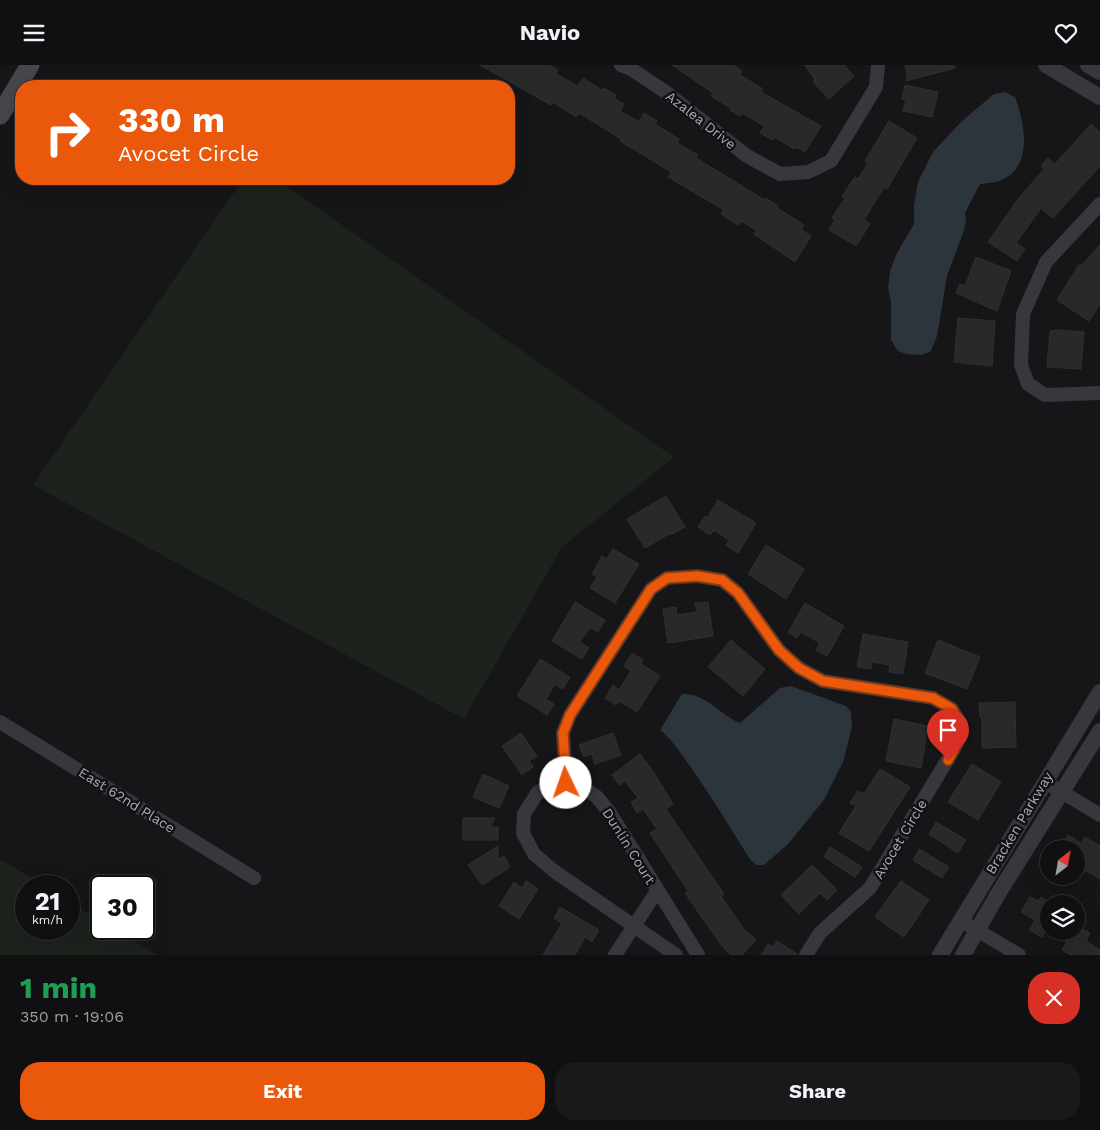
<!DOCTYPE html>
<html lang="en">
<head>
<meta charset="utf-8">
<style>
	:root { --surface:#101012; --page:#19191b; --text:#f1f3f6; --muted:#9c9d9f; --line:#303032; --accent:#ea580c }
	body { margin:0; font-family:"Work Sans",sans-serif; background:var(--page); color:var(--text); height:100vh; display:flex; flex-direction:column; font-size:19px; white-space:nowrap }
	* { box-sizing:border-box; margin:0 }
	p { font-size:16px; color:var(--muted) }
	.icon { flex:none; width:28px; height:28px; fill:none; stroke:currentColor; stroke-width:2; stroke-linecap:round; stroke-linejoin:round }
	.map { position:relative; height:890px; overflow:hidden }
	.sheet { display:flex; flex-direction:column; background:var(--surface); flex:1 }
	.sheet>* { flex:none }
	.hud { position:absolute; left:15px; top:15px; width:500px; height:105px; border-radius:20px; box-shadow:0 5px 20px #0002,0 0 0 1px var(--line); background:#ea580c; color:#fff; overflow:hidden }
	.needle { width:32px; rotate:31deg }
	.controls { position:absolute; left:1040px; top:775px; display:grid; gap:10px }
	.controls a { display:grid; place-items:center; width:45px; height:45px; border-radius:50%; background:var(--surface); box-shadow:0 5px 20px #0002,0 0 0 1px var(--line); font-size:25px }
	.speed { position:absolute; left:15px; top:810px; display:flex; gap:10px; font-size:25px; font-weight:700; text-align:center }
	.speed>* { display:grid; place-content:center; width:65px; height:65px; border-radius:50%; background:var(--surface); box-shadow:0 5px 20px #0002,0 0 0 1px var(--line); line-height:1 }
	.speed small { font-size:12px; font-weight:400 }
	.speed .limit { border:2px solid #111; border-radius:8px; background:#fff; color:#111 }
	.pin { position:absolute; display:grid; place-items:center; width:42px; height:42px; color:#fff; margin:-51px -21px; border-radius:50% 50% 50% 0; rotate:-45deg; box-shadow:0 0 5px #0007 }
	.pin .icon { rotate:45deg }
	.me { position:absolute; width:55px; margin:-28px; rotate:357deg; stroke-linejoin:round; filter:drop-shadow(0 0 4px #0008) }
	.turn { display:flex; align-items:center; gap:18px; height:105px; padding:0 20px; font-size:22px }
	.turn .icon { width:65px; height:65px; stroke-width:2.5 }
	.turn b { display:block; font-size:35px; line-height:42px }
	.round { display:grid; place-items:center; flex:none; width:52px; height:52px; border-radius:20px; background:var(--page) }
	.summary { display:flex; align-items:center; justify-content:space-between; height:85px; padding:0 20px }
	h1 { font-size:30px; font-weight:700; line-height:38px; color:#1e9e55 }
	.action { display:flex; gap:10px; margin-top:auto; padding:10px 20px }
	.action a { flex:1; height:58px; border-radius:20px; background:var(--accent); color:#fff; font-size:20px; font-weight:700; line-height:58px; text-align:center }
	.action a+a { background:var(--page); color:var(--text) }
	header { display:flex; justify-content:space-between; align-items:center; height:65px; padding:0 20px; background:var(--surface); font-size:22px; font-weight:700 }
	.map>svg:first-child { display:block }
	.green { fill:#1c231d }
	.water { fill:#2c353c }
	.building { fill:#29292c; stroke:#303034 }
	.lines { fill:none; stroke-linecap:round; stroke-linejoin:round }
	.minor { stroke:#37383d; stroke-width:14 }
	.tertiary { stroke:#37383d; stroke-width:16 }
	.secondary { stroke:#45474d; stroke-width:19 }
	.route-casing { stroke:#983908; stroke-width:12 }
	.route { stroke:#ea580c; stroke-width:9 }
	.labels { text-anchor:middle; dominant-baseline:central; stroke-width:5; stroke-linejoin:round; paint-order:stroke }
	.street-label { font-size:14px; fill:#a8adb8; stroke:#111113 }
</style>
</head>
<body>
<header><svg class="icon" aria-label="menu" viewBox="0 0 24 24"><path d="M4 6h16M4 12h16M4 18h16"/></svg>Navio<svg class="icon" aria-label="heart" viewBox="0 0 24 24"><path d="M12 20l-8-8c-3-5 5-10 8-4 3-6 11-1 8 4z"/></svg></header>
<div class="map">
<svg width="1100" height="890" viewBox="0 0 1100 890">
	<rect width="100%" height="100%" fill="#161618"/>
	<g class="green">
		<polygon points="243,114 276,114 674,392 562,482 464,654 33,420"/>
		<polygon points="0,794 44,821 26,821 26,864 69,864 69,836 101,856 101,864 114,864 157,890 0,890"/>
	</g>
	<g class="water">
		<path d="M1005,27L1015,32C1025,59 1034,103 999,116C994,118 986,118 980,119L965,148L966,156L964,165L947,211L937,271L931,286L922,290L906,289L898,286L891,275V237L888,223L890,206L897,188L914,159V140L918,117L933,87L961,57L994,29Z"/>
		<path d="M791,621L846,641L851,647L852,662L843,697L824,735L788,779L764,800H756L749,793C730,762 711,731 690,701C681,689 672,674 660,665L682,629C705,627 720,650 740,658L780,623Z"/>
	</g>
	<g class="building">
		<polygon points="480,0 549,0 558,5 556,9 578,21 583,13 602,25 604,23 616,30 614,33 624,39 620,46 639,57 644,48 657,56 655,59 679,74 677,78 698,90 696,93 765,135 766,133 778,141 777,143 804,160 801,165 811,171 795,197 754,169 756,165 741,156 738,160 721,149 724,145 668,112 671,107 620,76 621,74 579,48 576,52 553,37 551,40"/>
		<polygon points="672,0 733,0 742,6 740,10 763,24 761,27 821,61 805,87 795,82 794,84 775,72 773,75 760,68 764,61 742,48 740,51 730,45 731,43 711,31 713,28"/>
		<polygon points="805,0 844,0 854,11 829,34 813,17 815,15"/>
		<polygon points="905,0 954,0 955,3 906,16 907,9"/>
		<polygon points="905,20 938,27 932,52 903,46 906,35 902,34"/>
		<polygon points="889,56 917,73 887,124 884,122 864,155 870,159 856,181 829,165 835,155 832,153 845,133 842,131 855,112 858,114 868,98 865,96"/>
		<polygon points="1091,59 1100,67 1100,101 1053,153 1041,143 1016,178 1025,184 1017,196 988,177 1018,134 1044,104 1041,101 1048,93 1055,99"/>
		<polygon points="1100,180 1100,239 1089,256 1057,235 1079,200 1081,201"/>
		<polygon points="976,192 1011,206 997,246 956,228 960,219 965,221"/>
		<polygon points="958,253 995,256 992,301 954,297"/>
		<polygon points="1057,265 1084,267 1081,304 1047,302 1050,266"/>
		<polygon points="666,431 685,462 672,469 671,468 645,483 627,454"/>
		<polygon points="718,435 756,458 738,488 726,480 729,475 714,465 710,470 698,462 705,451 707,453"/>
		<polygon points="766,480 804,504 786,534 748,509"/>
		<polygon points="613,484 639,499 615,538 590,523 597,512 592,509 602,491 607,494"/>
		<polygon points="575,537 605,555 598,567 590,562 580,577 589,583 582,594 552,576"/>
		<polygon points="708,537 713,571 668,578 663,544 676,542 677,550 697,547 695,538"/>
		<polygon points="805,538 844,561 827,591 816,585 820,578 801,567 797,573 788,568"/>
		<polygon points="863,569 908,577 903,609 889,607 890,600 872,597 871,604 857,602"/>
		<polygon points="731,575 765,604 743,631 708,602"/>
		<polygon points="938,575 980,592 967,624 925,608"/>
		<polygon points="632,588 643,595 641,599 660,611 637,647 619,636 616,640 605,633 613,620 619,625 631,606 624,601"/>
		<polygon points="540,594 570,612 563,624 555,619 546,634 554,639 547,650 517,631"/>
		<polygon points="1015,637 1016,682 982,683 982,652 980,652 979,638"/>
		<polygon points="894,654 928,661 921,703 886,696"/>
		<polygon points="521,668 537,691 529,696 533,702 522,710 502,681"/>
		<polygon points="613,668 621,690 595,699 592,689 584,692 579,680"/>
		<polygon points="640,689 654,708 673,739 666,744 724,829 721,831 743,863 756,875 742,890 731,890 722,881 685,828 688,826 650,768 657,764 643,744 637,748 631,737 638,733 625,716 619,720 612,710"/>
		<polygon points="972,699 1001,717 978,755 948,737"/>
		<polygon points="880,704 910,722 869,786 839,768 856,741 850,738 858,726 864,729"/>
		<polygon points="483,709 509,721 499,743 473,732"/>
		<polygon points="463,753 495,753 490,762 498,762 498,775 463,775"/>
		<polygon points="936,757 966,775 958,788 929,769"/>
		<polygon points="1068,770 1081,778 1085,772 1100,781 1100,814 1076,800 1076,784 1060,784"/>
		<polygon points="498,781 498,795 504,791 509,799 509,803 482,820 468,800"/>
		<polygon points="830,782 862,802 855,812 824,792"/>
		<polygon points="919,784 949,802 942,813 913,795"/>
		<polygon points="812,800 837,825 827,835 820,828 799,849 781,830"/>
		<polygon points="526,816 538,824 519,854 499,841 514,817 522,823"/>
		<polygon points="901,816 929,835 904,872 875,852"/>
		<polygon points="1030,832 1038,836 1041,832 1049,837 1049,860 1042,872 1029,865 1035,855 1021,847"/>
		<polygon points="560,842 599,865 592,877 585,872 575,890 543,890 562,858 554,853"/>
		<polygon points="1076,860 1090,868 1086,876 1100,885 1100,890 1071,890 1062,885 1067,877 1050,866 1076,866"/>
		<polygon points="777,876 797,889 797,890 761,890 768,879 773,882"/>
	</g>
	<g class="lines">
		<g class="minor">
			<polyline points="621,0 631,4 667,28 747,91 780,109 808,107 831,96 876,22 878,0"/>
			<polyline points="1100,139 1046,197 1023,249 1021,300 1028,319 1045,330 1100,328"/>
			<polyline points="0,657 254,813"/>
			<polyline points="1045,717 1100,750"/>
			<polyline points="566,718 563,668 570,650 651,524 667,513 697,511 722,515 738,528 779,585 799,603 823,616 933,633 952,644 961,659 957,679 870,823 820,868 806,890"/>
			<polyline points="960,855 1019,890"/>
			<polyline points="615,890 657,826"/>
			<polyline points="676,890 554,806 534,789 523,768 524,749 538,727 557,716 579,720 597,732 610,748 698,890"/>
		</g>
		<g class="tertiary">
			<polyline points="1046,0 1100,32"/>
			<polyline points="1088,0 1100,7"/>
			<polyline points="940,890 1100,627"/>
			<polyline points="963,890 998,829 1100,666"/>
		</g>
		<polyline class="secondary" points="0,50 30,0"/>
	</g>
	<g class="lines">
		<defs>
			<polyline id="route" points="566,718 563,668 570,650 651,524 667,513 697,511 722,515 738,528 779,585 799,603 823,616 933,633 952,644 961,659 957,679 948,695"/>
		</defs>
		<use href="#route" class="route-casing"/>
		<use href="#route" class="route"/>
	</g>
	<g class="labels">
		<g class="street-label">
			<text transform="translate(701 55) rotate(38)">Azalea Drive</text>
			<text transform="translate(127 735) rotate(32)">East 62nd Place</text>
			<text transform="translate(1019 758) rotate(-59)">Bracken Parkway</text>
			<text transform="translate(900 774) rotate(-59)">Avocet Circle</text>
			<text transform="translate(629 781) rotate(58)">Dunlin Court</text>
		</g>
	</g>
</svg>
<div class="controls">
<a><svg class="needle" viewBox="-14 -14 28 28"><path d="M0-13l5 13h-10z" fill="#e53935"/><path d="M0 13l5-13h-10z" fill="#9c9d9f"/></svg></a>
<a><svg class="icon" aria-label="layers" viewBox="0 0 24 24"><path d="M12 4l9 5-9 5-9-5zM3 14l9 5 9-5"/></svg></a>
</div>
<div class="speed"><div>21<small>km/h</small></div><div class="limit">30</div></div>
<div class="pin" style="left:948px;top:695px;background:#d93025"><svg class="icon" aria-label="arrive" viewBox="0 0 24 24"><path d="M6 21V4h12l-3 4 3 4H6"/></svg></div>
<svg class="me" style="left:566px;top:718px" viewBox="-20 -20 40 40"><circle r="19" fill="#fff"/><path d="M0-13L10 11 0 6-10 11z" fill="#ea580c"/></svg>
<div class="hud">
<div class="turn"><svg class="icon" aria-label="right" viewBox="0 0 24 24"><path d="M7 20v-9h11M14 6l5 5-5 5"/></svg><div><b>330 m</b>Avocet Circle</div></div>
</div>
</div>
<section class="sheet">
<div class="summary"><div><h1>1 min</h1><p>350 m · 19:06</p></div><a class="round" style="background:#d93025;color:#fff"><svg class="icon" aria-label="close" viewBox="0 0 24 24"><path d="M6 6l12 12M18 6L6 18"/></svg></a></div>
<div class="action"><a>Exit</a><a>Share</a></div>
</section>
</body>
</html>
